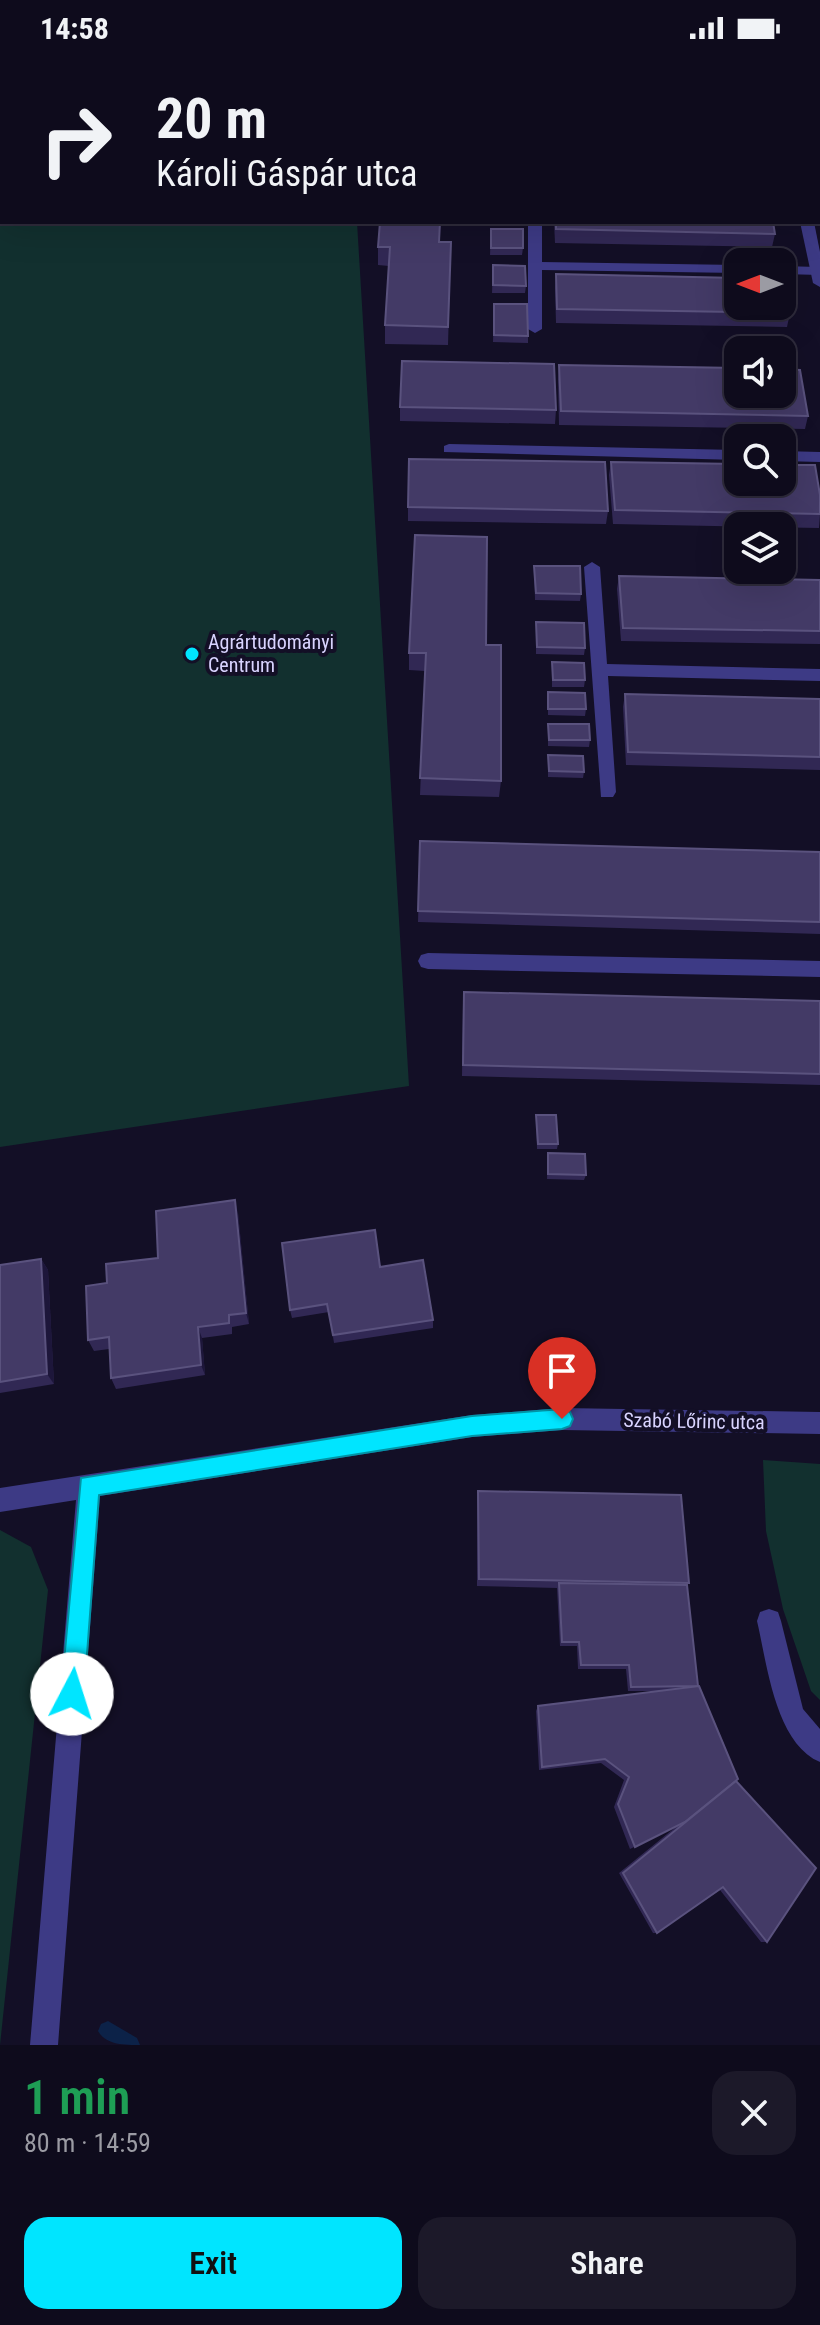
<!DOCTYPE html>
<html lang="en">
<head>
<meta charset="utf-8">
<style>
	:root { --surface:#0e0b1c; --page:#1c1929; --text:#f1f3f6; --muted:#9b9ba3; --line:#2e2b3b; --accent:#00e5ff }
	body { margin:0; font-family:"Roboto Condensed",sans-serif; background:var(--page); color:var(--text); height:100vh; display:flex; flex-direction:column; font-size:30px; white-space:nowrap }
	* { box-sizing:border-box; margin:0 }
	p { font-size:26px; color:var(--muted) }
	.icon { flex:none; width:44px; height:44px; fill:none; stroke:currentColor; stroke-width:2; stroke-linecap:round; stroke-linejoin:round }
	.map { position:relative; height:1989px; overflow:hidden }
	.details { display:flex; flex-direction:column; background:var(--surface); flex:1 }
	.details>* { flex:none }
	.guide { position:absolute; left:0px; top:0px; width:820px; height:168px; box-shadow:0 8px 32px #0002,0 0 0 2px var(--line); background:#0e0b1c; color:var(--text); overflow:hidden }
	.needle { width:52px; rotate:270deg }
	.buttons { position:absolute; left:724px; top:192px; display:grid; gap:16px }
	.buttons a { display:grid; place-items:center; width:72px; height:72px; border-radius:16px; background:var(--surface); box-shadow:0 8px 32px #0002,0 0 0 2px var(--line); font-size:40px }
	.pin { position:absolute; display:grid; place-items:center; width:68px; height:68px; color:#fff; margin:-82px -34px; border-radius:50% 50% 50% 0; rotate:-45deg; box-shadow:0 0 8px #0007 }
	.pin .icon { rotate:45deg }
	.me { position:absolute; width:88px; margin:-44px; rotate:5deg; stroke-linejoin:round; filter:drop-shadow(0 0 6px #0008) }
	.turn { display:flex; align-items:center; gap:28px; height:168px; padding:0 24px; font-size:36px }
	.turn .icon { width:104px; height:104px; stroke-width:2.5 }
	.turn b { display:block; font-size:56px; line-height:68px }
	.round { display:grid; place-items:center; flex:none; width:84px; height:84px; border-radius:24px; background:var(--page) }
	.overview { display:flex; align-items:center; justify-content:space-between; height:136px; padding:0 24px }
	h1 { font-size:48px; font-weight:600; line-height:60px; color:#1e9e55 }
	.primary-button { display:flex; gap:16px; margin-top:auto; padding:16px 24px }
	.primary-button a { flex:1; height:92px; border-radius:24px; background:var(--accent); color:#111; font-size:32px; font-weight:600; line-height:92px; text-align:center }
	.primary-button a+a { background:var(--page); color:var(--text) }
	.status { display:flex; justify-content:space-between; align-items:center; height:56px; padding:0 40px; background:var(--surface); direction:ltr }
	.status svg { height:22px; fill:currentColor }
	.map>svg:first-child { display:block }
	.green { fill:#12302f }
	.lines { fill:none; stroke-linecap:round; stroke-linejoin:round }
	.stream { fill:#0c2248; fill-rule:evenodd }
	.service { fill:#3d3a85; fill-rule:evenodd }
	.minor { fill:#3d3a85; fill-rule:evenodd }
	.wall { fill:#312854 }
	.shaded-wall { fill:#1d163a }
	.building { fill:#433a66; stroke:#5a527e; stroke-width:2 }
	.route { fill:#00e5ff; stroke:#0095a6; stroke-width:2 }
	.poi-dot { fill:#00e5ff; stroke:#130f26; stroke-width:3 }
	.labels { text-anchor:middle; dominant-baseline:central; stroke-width:8; stroke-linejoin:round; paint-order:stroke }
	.poi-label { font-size:20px; fill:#d9d4ff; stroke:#130f26; text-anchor:start }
	.street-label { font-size:20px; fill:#d9d4ff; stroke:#130f26 }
</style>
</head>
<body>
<div class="status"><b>14:58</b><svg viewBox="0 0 49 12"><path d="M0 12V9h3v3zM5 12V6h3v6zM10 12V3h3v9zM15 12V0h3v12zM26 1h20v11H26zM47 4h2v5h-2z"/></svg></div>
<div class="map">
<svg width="820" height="1989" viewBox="0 0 820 1989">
	<rect width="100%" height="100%" fill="#130f26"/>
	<g class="green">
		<polygon points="0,0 347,0 2,2 2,166 357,166 409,1030 0,1091"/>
		<polygon points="763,1404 820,1408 820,1644 811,1635 783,1553 766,1475"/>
		<polygon points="0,1474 31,1491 48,1534 0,1989"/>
	</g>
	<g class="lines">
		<path class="stream" d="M108,1965L137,1982L140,1989C124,1989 106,1989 98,1975L101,1968Z"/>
		<g class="service">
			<polygon points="820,0 820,7 818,2 813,2"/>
			<rect x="818" y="133" width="2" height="8"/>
			<polygon points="528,166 542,166 542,206 738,209 738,217 542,214 542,273 535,277 528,273"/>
			<polygon points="782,210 818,211 820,219 782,218"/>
			<polygon points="449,388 738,394 738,404 444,396 444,390"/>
			<polygon points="782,395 820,396 820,406 782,405"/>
			<polygon points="592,506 600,511 607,608 820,613 820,625 608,620 616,736 613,741 601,741 584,511"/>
			<polygon points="428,897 820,905 820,921 428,913 421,911 418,905 421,899"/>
		</g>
		<g class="minor">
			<rect x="767" y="0" width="12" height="2"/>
			<polygon points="800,166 814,166 820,196 820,231 813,227"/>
			<polygon points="562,1352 820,1356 820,1378 562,1374 472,1381 100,1440 58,1989 30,1989 76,1444 0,1456 0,1432 472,1359"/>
			<path d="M769,1553L778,1556L781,1565L803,1653L820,1673V1706C775,1687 767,1607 757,1565L760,1556Z"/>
		</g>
	</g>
	<g class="wall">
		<polygon points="554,166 773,166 775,178 772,191 555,187"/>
		<polygon points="491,173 523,192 522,199 490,199"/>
		<polygon points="439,186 451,186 448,289 385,288 385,269 389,210 378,209 378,191"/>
		<polygon points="493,209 526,230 525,237 492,237"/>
		<polygon points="556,218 790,257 787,271 556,267 555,232"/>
		<polygon points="494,248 528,280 528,287 493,286"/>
		<polygon points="559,309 808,360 805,373 559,369 558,323"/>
		<polygon points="400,351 556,354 555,368 400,365"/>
		<polygon points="611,406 820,458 819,472 613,468 609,419"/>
		<polygon points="408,451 608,455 606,468 408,465"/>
		<polygon points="534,510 581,538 580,545 535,544"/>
		<polygon points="619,520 820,524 820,588 621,585 617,533"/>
		<polygon points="536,566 585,592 584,599 536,598"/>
		<polygon points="486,589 501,725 499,741 420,739 425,615 409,614 409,597"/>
		<polygon points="552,606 585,624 584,631 552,631"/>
		<polygon points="548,636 586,653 585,660 548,659"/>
		<polygon points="625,638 820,643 820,714 626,709 623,651"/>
		<polygon points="548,668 590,684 589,691 548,690"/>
		<polygon points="548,699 584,716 583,722 548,721"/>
		<polygon points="420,785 820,796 820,878 418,866"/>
		<polygon points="820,945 820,1029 462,1020 463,947"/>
		<polygon points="536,1059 558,1088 557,1093 537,1093"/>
		<polygon points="548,1097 586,1119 584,1124 547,1123"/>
		<polygon points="238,1157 249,1268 232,1271 232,1278 202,1282 205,1319 116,1333 111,1322 109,1293 94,1295 88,1284 158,1202"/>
		<polygon points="41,1203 48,1214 54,1328 0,1337 0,1209"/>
		<polygon points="380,1211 433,1264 433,1272 334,1287 329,1256 292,1262 290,1254"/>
		<polygon points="478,1435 689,1527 687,1529 698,1630 736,1725 767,1886 761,1886 720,1834 657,1877 653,1877 619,1817 677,1770 630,1793 614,1751 624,1724 601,1707 539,1714 536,1655 538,1650 662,1635 628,1635 626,1613 578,1613 577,1590 560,1590 557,1532 477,1530 477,1443"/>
	</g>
	<g class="shaded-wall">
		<polygon points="235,1144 238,1157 249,1268 246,1257"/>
		<polygon points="41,1203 48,1214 54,1328 47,1318"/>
		<polygon points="198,1271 202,1282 205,1319 201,1309"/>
	</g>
	<g class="building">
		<polygon points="380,166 440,166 439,186 451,186 448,271 385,269 390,191 378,191"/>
		<polygon points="556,166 773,166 775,178 556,173"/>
		<rect x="491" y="173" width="32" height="19"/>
		<polygon points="493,209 525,210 526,230 493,229"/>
		<polygon points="556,218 738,222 738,250 782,250 782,222 784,222 790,257 557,253"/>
		<polygon points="494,248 527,248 528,280 494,279"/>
		<polygon points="402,305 554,308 556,354 400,351"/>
		<polygon points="559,309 738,312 738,338 782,338 782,313 800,314 808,360 561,355"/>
		<polygon points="409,403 605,406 608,455 408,451"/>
		<polygon points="611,406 738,408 738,426 782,426 782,409 815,409 820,439 820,458 615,454"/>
		<polygon points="415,479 487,481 486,589 501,589 501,725 420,722 426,597 409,597"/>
		<polygon points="534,510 580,510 581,538 536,537"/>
		<polygon points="619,520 820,524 820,575 623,572"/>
		<polygon points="536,566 584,567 585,592 537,591"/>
		<polygon points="552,606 584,607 585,624 553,624"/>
		<polygon points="548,636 585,637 586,653 548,653"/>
		<polygon points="625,638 820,643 820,701 628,696"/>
		<polygon points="548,668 589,668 590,684 549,684"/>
		<polygon points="548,699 583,700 584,716 549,715"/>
		<polygon points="420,785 820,796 820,866 418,855"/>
		<polygon points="464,936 820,945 820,1018 463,1009"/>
		<polygon points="536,1059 556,1059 558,1088 538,1088"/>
		<polygon points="548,1097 585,1098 586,1119 548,1118"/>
		<polygon points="235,1144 246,1257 229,1259 229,1267 198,1271 201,1309 111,1322 109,1281 88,1284 86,1230 107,1227 106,1208 158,1202 156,1155"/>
		<polygon points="375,1174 380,1211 423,1204 433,1264 333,1279 327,1248 290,1254 282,1187"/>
		<polygon points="41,1203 47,1318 0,1326 0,1209"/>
		<polygon points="478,1435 681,1439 689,1527 479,1523"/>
		<polygon points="559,1527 687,1529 698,1630 631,1631 629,1609 581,1609 579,1586 562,1586"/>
		<polygon points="699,1630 738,1723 685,1766 635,1791 618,1748 629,1721 605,1703 542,1711 538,1650"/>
		<polygon points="736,1725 816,1812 767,1886 723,1831 657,1877 623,1817"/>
	</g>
	<polygon class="route" points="562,1353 570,1356 573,1363 570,1370 562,1373 472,1380 99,1439 84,1638 80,1646 72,1650 64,1646 61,1638 81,1422 472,1360"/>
	<circle class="poi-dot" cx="192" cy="598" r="8"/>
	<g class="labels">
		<g class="poi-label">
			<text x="208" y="586">Agrártudományi<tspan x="208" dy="23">Centrum</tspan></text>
		</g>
		<g class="street-label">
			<text transform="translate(694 1365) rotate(1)">Szabó Lőrinc utca</text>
		</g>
	</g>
</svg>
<div class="buttons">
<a><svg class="needle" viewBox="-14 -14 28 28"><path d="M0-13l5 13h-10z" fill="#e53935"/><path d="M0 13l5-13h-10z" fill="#9b9ba3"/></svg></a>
<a><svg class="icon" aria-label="sound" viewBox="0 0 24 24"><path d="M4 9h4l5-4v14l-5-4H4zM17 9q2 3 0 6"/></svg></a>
<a><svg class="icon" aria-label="search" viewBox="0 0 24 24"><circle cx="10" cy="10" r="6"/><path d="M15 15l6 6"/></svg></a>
<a><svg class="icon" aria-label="layers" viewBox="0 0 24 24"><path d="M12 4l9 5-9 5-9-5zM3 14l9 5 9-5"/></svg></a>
</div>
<div class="pin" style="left:562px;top:1363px;background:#d93025"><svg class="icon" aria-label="arrive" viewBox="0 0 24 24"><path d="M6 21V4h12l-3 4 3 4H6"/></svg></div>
<svg class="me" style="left:72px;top:1638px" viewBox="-20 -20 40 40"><circle r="19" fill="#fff"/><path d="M0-13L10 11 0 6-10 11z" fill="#00e5ff"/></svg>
<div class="guide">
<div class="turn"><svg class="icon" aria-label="right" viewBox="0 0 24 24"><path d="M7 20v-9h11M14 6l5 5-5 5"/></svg><div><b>20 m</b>Károli Gáspár utca</div></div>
</div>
</div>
<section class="details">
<div class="overview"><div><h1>1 min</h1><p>80 m · 14:59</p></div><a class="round"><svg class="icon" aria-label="close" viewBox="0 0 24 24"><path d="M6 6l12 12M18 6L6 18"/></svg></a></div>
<div class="primary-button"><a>Exit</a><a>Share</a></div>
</section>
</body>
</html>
